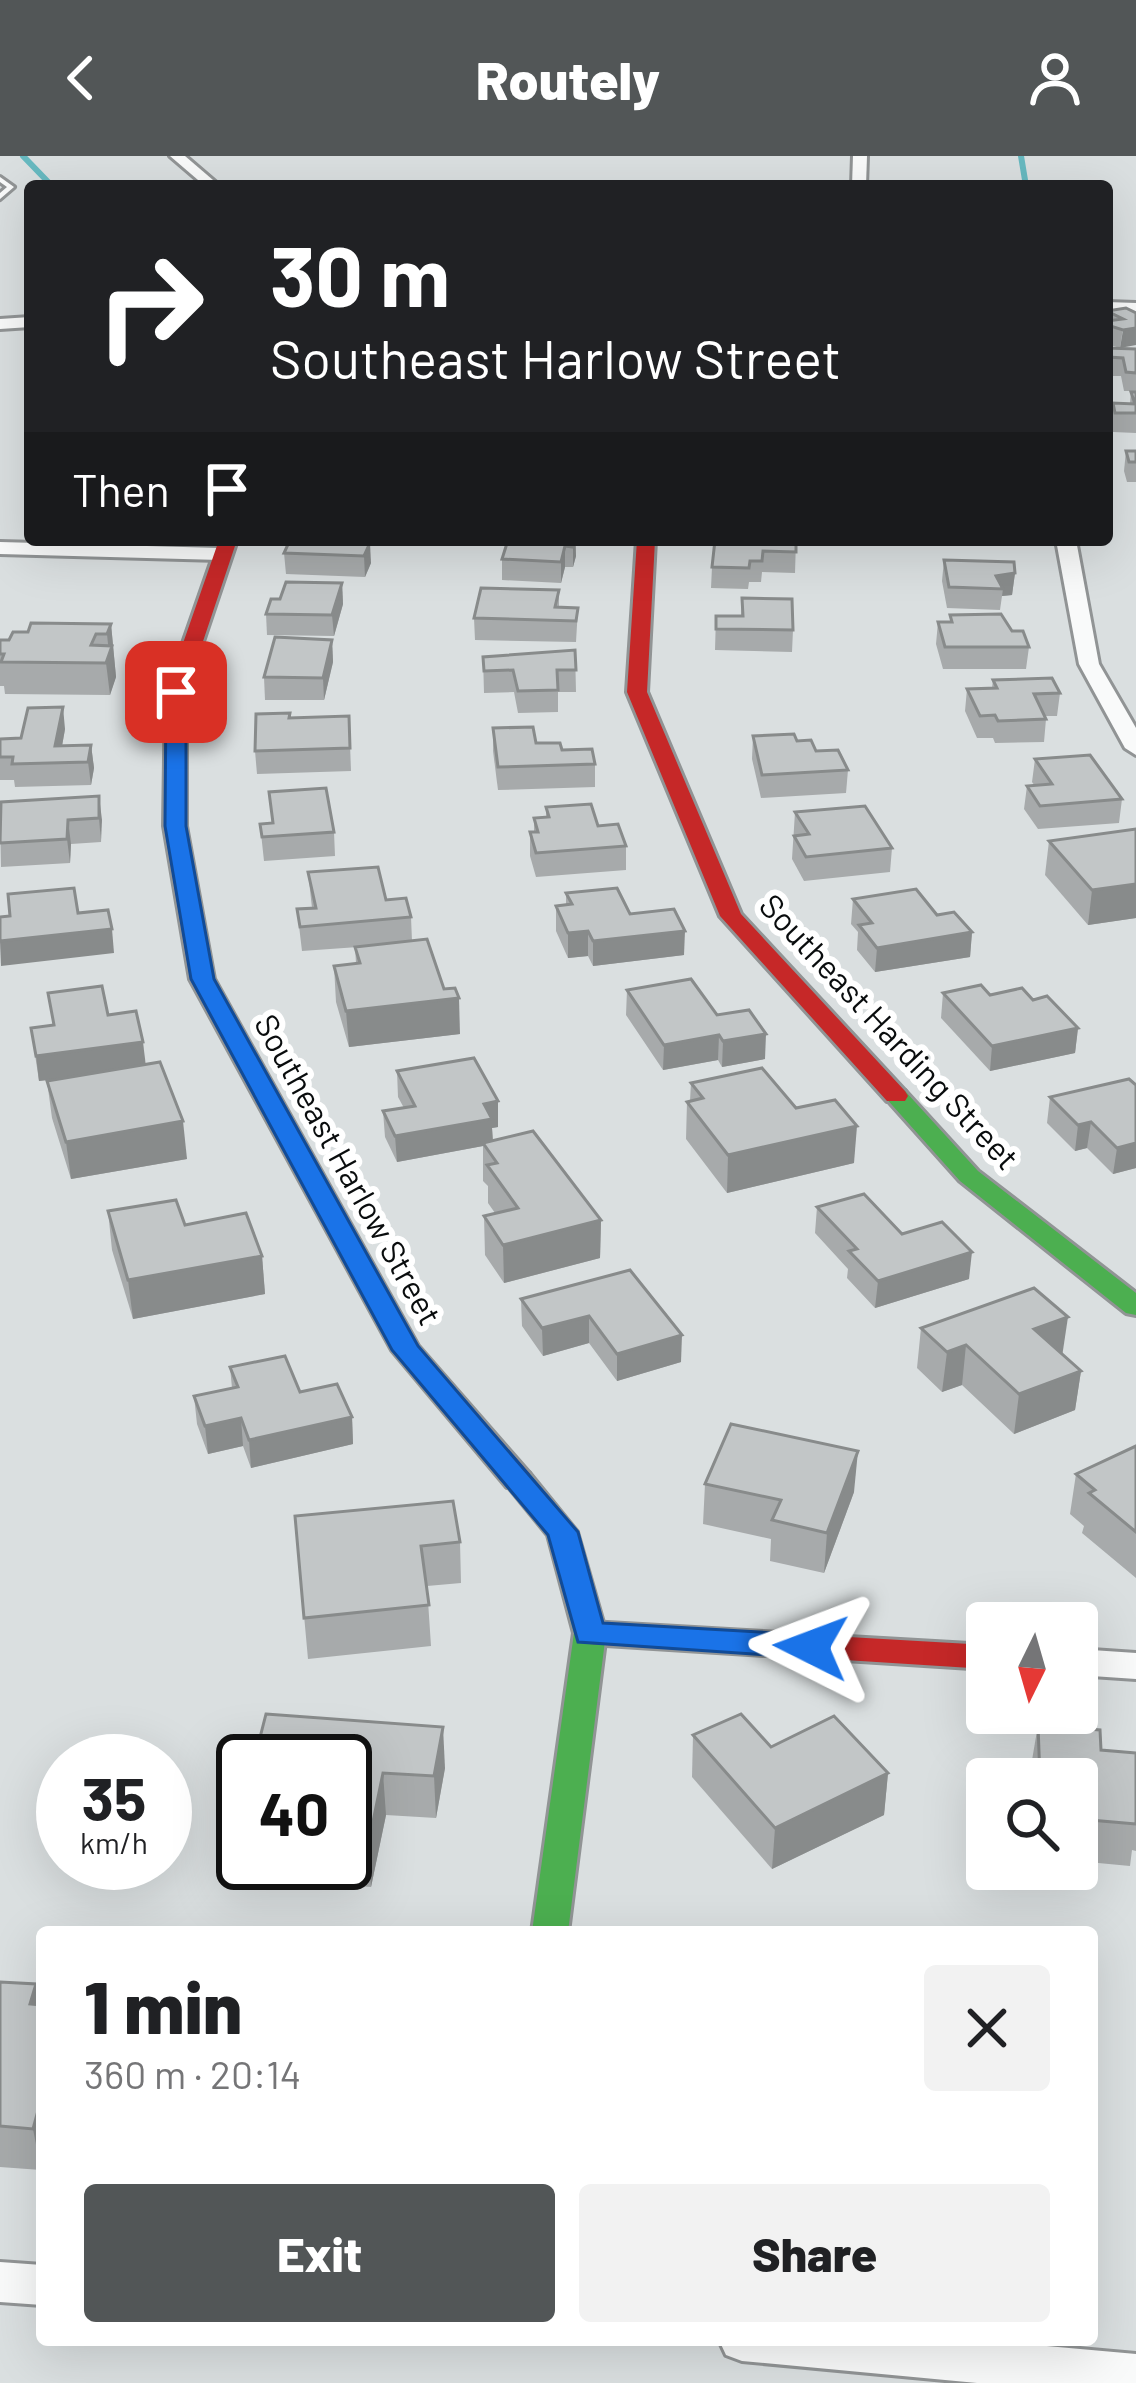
<!DOCTYPE html>
<html lang="en">
<head>
<meta charset="utf-8">
<style>
	:root { --surface:#fff; --page:#f2f2f2; --text:#202124; --muted:#757577; --accent:#525657 }
	body { margin:0; font-family:Barlow,sans-serif; background:var(--page); color:var(--text); height:100vh; display:flex; flex-direction:column; font-size:45px; white-space:nowrap }
	* { box-sizing:border-box; margin:0 }
	p { font-size:39px; color:var(--muted) }
	.icon { flex:none; width:66px; height:66px; fill:none; stroke:currentColor; stroke-width:2; stroke-linecap:round; stroke-linejoin:round }
	.map { position:relative; flex:1; overflow:hidden }
	.sheet { position:absolute; left:36px; top:1770px; width:1062px; height:420px; display:flex; flex-direction:column; background:var(--surface); border-radius:12px; box-shadow:0 12px 48px #0002 }
	.sheet>* { flex:none }
	.guide { position:absolute; left:24px; top:24px; width:1089px; height:366px; border-radius:12px; box-shadow:0 12px 48px #0002; background:#202124; color:#fff; overflow:hidden }
	.needle { width:78px; rotate:185deg }
	.fabs { position:absolute; left:966px; top:1446px; display:grid; gap:24px }
	.fabs a { display:grid; place-items:center; width:132px; height:132px; border-radius:12px; background:var(--surface); box-shadow:0 12px 48px #0002; font-size:60px }
	.speed { position:absolute; left:36px; top:1578px; display:flex; gap:24px; font-size:60px; font-weight:700; text-align:center }
	.speed>* { display:grid; place-content:center; width:156px; height:156px; border-radius:50%; background:var(--surface); box-shadow:0 12px 48px #0002; line-height:1 }
	.speed small { font-size:30px; font-weight:400 }
	.speed .limit { border:6px solid #111; border-radius:18px; background:#fff; color:#111 }
	.pin { position:absolute; display:grid; place-items:center; width:102px; height:102px; color:#fff; margin:-51px; border-radius:24px; box-shadow:0 6px 18px #0006 }
	.me { position:absolute; width:132px; margin:-66px; rotate:273deg; stroke-linejoin:round; filter:drop-shadow(0 0 9px #0008) }
	.turn { display:flex; align-items:center; gap:42px; height:252px; padding:0 48px; font-size:54px }
	.turn .icon { width:156px; height:156px; stroke-width:2.5 }
	.turn b { display:block; font-size:84px; line-height:102px }
	.then { display:flex; align-items:center; height:114px; padding:0 48px; background:#0003; gap:24px; font-size:45px }
	.round { display:grid; place-items:center; flex:none; width:126px; height:126px; border-radius:12px; background:var(--page) }
	.headline { display:flex; align-items:center; justify-content:space-between; height:204px; padding:0 48px }
	h1 { font-size:72px; font-weight:800; line-height:90px }
	.primary-button { display:flex; gap:24px; margin-top:auto; padding:24px 48px }
	.primary-button a { flex:1; height:138px; border-radius:12px; background:var(--accent); color:#fff; font-size:48px; font-weight:800; line-height:138px; text-align:center }
	.primary-button a+a { background:var(--page); color:var(--text) }
	header { display:flex; justify-content:space-between; align-items:center; height:156px; padding:0 48px; background:var(--accent); color:#fff; font-size:54px; font-weight:800 }
	.map>svg:first-child { display:block }
	.lines { fill:none; stroke-linecap:round; stroke-linejoin:round }
	.stream { stroke:#67b9c0; stroke-width:6 }
	.lane-casing { stroke:#919495; stroke-width:6 }
	.street-casing { stroke:#919495; stroke-width:6 }
	.fast-casing { stroke:#919495; stroke-width:6 }
	.jam-casing { stroke:#919495; stroke-width:6 }
	.lane { fill:#f9fafa; fill-rule:evenodd }
	.street { fill:#f9fafa; fill-rule:evenodd }
	.fast { fill:#4caf50; fill-rule:evenodd }
	.jam { fill:#c62828; fill-rule:evenodd }
	.wall { fill:#a7aaab }
	.shaded-wall { fill:#888b8b }
	.building { fill:#c2c6c7; stroke:#888b8b; stroke-width:3 }
	.route { fill:#1a73e8; stroke:#114b97; stroke-width:3 }
	.labels { text-anchor:middle; dominant-baseline:central; stroke-width:12; stroke-linejoin:round; paint-order:stroke }
	.street-label { font-size:33px; fill:#090c0d; stroke:#fff }
</style>
</head>
<body>
<header><svg class="icon" aria-label="back" viewBox="0 0 24 24"><path d="M15 5l-7 7 7 7"/></svg>Routely<svg class="icon" aria-label="person" viewBox="0 0 24 24"><circle cx="12" cy="8" r="4"/><path d="M4 21q1-7 8-7t8 7"/></svg></header>
<div class="map">
<svg width="1136" height="2227" viewBox="0 0 1136 2227">
	<rect width="100%" height="100%" fill="#dadfe0"/>
	<g class="lines">
		<g class="stream">
			<polyline points="23,0 52,30"/>
			<polyline points="1021,0 1026,30"/>
		</g>
		<defs>
			<polygon id="lane" points="0,21 14,31 0,43 0,37 7,31 0,26"/>
			<g id="street">
				<polygon points="170,0 185,0 220,30 205,30"/>
				<polygon points="853,0 867,0 866,30 852,30"/>
				<polygon points="1107,146 1136,147 1136,157 1107,156"/>
				<polygon points="30,161 30,171 0,173 0,163"/>
				<polygon points="1056,384 1076,384 1099,508 1136,572 1136,599 1125,592 1079,508"/>
				<polygon points="0,386 220,392 230,398 220,404 0,398"/>
				<polygon points="1077,1493 1136,1497 1136,1523 1077,1519"/>
				<polygon points="0,2106 42,2109 42,2149 0,2146"/>
				<polygon points="719,2184 978,2184 1136,2198 1136,2227 977,2227 742,2205 726,2199"/>
			</g>
			<g id="fast">
				<polygon points="896,933 905,935 978,1015 1136,1137 1136,1159 1126,1157 960,1025 884,940"/>
				<polygon points="518,1314 529,1317 577,1376 606,1477 568,1776 532,1776 574,1477 548,1379 503,1324 507,1317"/>
			</g>
			<g id="jam">
				<polygon points="219,384 237,384 186,536 186,670 214,823 418,1190 529,1317 533,1324 529,1331 507,1331 392,1194 190,823 164,670 166,536"/>
				<polygon points="637,384 655,384 647,536 741,758 905,935 908,940 905,945 887,945 720,760 627,536"/>
				<polygon points="590,1466 987,1489 987,1513 590,1488 579,1485 574,1477 579,1469"/>
			</g>
		</defs>
		<use href="#lane" class="lane-casing"/>
		<use href="#street" class="street-casing"/>
		<use href="#fast" class="fast-casing"/>
		<use href="#jam" class="jam-casing"/>
		<use href="#lane" class="lane"/>
		<use href="#street" class="street"/>
		<use href="#fast" class="fast"/>
		<use href="#jam" class="jam"/>
	</g>
	<g class="wall">
		<polygon points="1126,152 1120,192 1107,188 1107,155"/>
		<polygon points="1107,192 1136,193 1136,235 1124,235 1121,220 1107,220"/>
		<polygon points="1131,236 1136,236 1136,277 1113,276 1110,266 1113,247 1130,247"/>
		<polygon points="1126,295 1136,295 1136,326 1127,326 1124,315"/>
		<polygon points="290,384 357,384 371,407 365,421 286,418 284,397"/>
		<polygon points="508,384 576,384 576,400 573,411 565,411 561,427 502,424 502,403"/>
		<polygon points="796,384 795,417 762,416 761,426 749,426 748,433 711,432 712,411"/>
		<polygon points="944,404 1015,417 1012,439 1002,440 1000,454 947,452 942,425"/>
		<polygon points="342,427 343,448 334,480 267,479 266,458"/>
		<polygon points="559,434 559,451 578,452 576,486 475,484 474,462"/>
		<polygon points="742,442 793,474 792,496 715,494 716,460 741,460"/>
		<polygon points="950,459 1012,475 1029,491 1026,513 943,513 936,488 938,466 950,466"/>
		<polygon points="111,468 116,521 110,539 5,538 4,530 0,530 0,484 9,484 28,476"/>
		<polygon points="332,484 333,506 324,544 265,544 264,521"/>
		<polygon points="575,494 576,536 558,536 558,556 518,557 514,536 484,537 483,501"/>
		<polygon points="993,524 1060,537 1057,560 1045,560 1046,563 1044,586 995,587 993,582 977,582 965,555 967,533 992,532"/>
		<polygon points="349,560 351,615 257,618 255,595 290,562"/>
		<polygon points="493,572 562,594 595,608 595,631 498,634 493,595"/>
		<polygon points="65,573 62,590 91,589 94,612 91,629 15,631 14,624 0,624 0,583 21,582"/>
		<polygon points="753,580 797,585 848,614 846,637 761,642 752,603"/>
		<polygon points="1035,603 1122,643 1119,667 1038,673 1024,653 1027,630 1035,630 1032,626"/>
		<polygon points="269,636 334,676 335,700 264,705 260,668 272,667"/>
		<polygon points="99,640 101,686 71,688 70,707 1,711 0,659"/>
		<polygon points="546,651 598,670 626,690 626,714 536,721 530,700 530,676 534,676 534,662 546,661"/>
		<polygon points="795,656 892,692 890,716 804,725 792,703"/>
		<polygon points="1136,673 1136,762 1088,769 1045,719 1049,685"/>
		<polygon points="308,716 386,744 411,761 412,785 460,878 349,891 336,846 334,810 356,807 355,791 358,791 302,795 297,753 312,752"/>
		<polygon points="566,737 630,758 684,799 593,810 588,800 568,802 556,775 556,750 566,749"/>
		<polygon points="853,743 937,759 972,776 970,801 875,816 857,794 858,776 851,768"/>
		<polygon points="627,834 717,859 765,903 722,911 718,904 663,914 626,859"/>
		<polygon points="48,837 108,859 146,908 187,1003 71,1023 52,962 47,925 66,922 39,925 31,872 53,869"/>
		<polygon points="943,837 990,839 1033,844 1078,872 1075,897 990,915 941,862"/>
		<polygon points="397,915 498,971 492,972 493,984 601,1064 600,1102 504,1127 485,1099 484,1060 495,1057 488,1047 488,1030 483,1025 483,990 397,1006 385,981 383,955 404,952 398,941"/>
		<polygon points="691,927 796,952 854,1007 727,1037 686,983 687,946 690,945"/>
		<polygon points="1136,929 1136,1012 1113,1018 1087,992 1075,995 1047,967 1050,941"/>
		<polygon points="817,1051 902,1078 969,1123 875,1152 847,1122 848,1113 815,1077"/>
		<polygon points="108,1055 185,1069 262,1100 265,1138 133,1163 112,1094"/>
		<polygon points="630,1114 681,1206 617,1225 589,1187 543,1200 522,1170 521,1143"/>
		<polygon points="921,1172 1062,1198 1081,1215 1075,1254 1014,1278 962,1229 942,1236 917,1212"/>
		<polygon points="230,1211 300,1236 352,1261 353,1288 251,1312 243,1290 208,1298 197,1268 194,1240 232,1232"/>
		<polygon points="1136,1290 1136,1422 1082,1377 1084,1370 1070,1358 1076,1318"/>
		<polygon points="705,1328 854,1336 824,1417 770,1405 771,1383 703,1368"/>
		<polygon points="295,1360 460,1386 461,1427 427,1430 431,1490 308,1503"/>
		<polygon points="1038,1569 1101,1594 1136,1597 1136,1695 1132,1694 1130,1710 1077,1705 1077,1623 1032,1623 1031,1610"/>
		<polygon points="693,1579 771,1591 888,1617 884,1659 772,1713 692,1621"/>
		<polygon points="345,1605 445,1612 436,1662 386,1659 371,1731 240,1721 235,1679 243,1649 243,1707 345,1707"/>
		<polygon points="0,1826 36,1828 40,1848 41,2014 0,2011"/>
	</g>
	<g class="shaded-wall">
		<polygon points="1136,172 1136,189 1120,192 1123,174"/>
		<polygon points="575,384 576,400 573,411 573,391"/>
		<polygon points="370,387 371,407 365,421 364,400"/>
		<polygon points="565,390 565,411 561,427 561,406"/>
		<polygon points="1015,417 1012,439 1002,440 1003,433 996,420"/>
		<polygon points="342,427 343,448 334,480 332,459"/>
		<polygon points="111,468 116,521 110,539 106,507 109,498 107,478"/>
		<polygon points="332,484 333,506 324,544 323,522"/>
		<polygon points="63,551 65,573 59,607 55,590"/>
		<polygon points="91,589 94,612 91,629 88,606"/>
		<polygon points="99,640 102,664 101,686 99,662"/>
		<polygon points="68,664 71,688 70,707 67,683"/>
		<polygon points="1136,728 1136,762 1088,769 1092,734"/>
		<polygon points="112,773 114,797 1,810 0,785"/>
		<polygon points="588,775 588,800 568,802 568,777"/>
		<polygon points="685,775 684,799 593,810 593,785"/>
		<polygon points="972,776 970,801 875,816 877,792"/>
		<polygon points="459,842 460,878 349,891 346,855"/>
		<polygon points="1078,872 1075,897 990,915 992,890"/>
		<polygon points="766,878 765,903 722,911 723,885"/>
		<polygon points="719,879 718,904 663,914 664,889"/>
		<polygon points="143,886 146,911 39,925 36,900"/>
		<polygon points="498,945 498,971 492,972 493,989 483,987 483,990 397,1006 395,980 484,948"/>
		<polygon points="183,965 187,1003 71,1023 66,986"/>
		<polygon points="1091,966 1087,992 1075,995 1078,969"/>
		<polygon points="857,970 854,1007 727,1037 728,999"/>
		<polygon points="1136,987 1136,1012 1113,1018 1117,992"/>
		<polygon points="601,1064 600,1102 504,1127 503,1089"/>
		<polygon points="972,1096 969,1123 875,1152 878,1125"/>
		<polygon points="262,1100 265,1138 133,1163 128,1124"/>
		<polygon points="589,1160 589,1187 543,1200 542,1172"/>
		<polygon points="1068,1161 1062,1201 1034,1173"/>
		<polygon points="682,1179 681,1206 617,1225 617,1198"/>
		<polygon points="966,1189 962,1229 942,1236 947,1196"/>
		<polygon points="1081,1215 1075,1254 1014,1278 1019,1238"/>
		<polygon points="352,1261 353,1288 251,1312 249,1284"/>
		<polygon points="241,1262 243,1290 208,1298 205,1270"/>
		<polygon points="858,1295 854,1336 824,1417 827,1377"/>
		<polygon points="443,1571 445,1612 436,1662 434,1620"/>
		<polygon points="383,1617 386,1659 371,1731 368,1690"/>
		<polygon points="888,1617 884,1659 772,1713 775,1672"/>
		<polygon points="36,1828 42,1859 30,1848"/>
		<polygon points="42,1940 42,2012 41,2014 33,1973"/>
	</g>
	<g class="building">
		<polygon points="1126,152 1136,157 1136,172 1123,174 1107,169 1107,165 1123,163 1107,155"/>
		<polygon points="1107,192 1136,193 1136,217 1126,216 1123,202 1108,201"/>
		<polygon points="1131,236 1136,236 1136,257 1115,257 1113,247 1135,248"/>
		<polygon points="1126,295 1136,295 1136,306 1129,306"/>
		<polygon points="290,384 351,384 350,386 370,387 364,400 284,397"/>
		<polygon points="508,384 575,384 573,391 565,390 561,406 502,403"/>
		<polygon points="715,384 796,384 796,396 763,395 762,405 750,405 749,412 712,411"/>
		<polygon points="944,404 1014,406 1015,417 996,420 1003,433 949,431"/>
		<polygon points="286,426 342,427 332,459 266,458 271,443 280,443"/>
		<polygon points="481,432 559,434 555,451 578,452 576,465 474,462"/>
		<polygon points="742,442 792,443 793,474 716,473 716,460 743,460"/>
		<polygon points="1001,458 1012,475 1023,475 1029,491 945,491 938,466 952,466 950,459"/>
		<polygon points="31,467 111,468 107,478 96,478 91,489 112,490 106,507 1,506 4,498 0,498 0,484 9,484 13,476 28,476"/>
		<polygon points="275,481 332,484 323,522 264,521"/>
		<polygon points="575,494 576,514 557,514 558,534 518,535 513,514 484,515 483,501"/>
		<polygon points="1052,522 1060,537 1034,538 1046,563 998,565 995,559 980,560 967,533 997,532 993,524"/>
		<polygon points="63,551 55,590 91,589 88,606 12,608 13,601 0,601 0,583 21,582 28,552"/>
		<polygon points="290,557 289,562 349,560 350,592 255,595 256,558"/>
		<polygon points="533,571 536,587 560,587 562,594 592,593 595,608 498,611 493,572"/>
		<polygon points="794,578 797,585 811,584 816,595 838,594 848,614 762,619 753,580"/>
		<polygon points="1090,599 1122,643 1040,650 1027,630 1052,628 1035,603"/>
		<polygon points="326,632 334,676 262,681 260,668 273,667 269,636"/>
		<polygon points="99,640 99,662 68,664 67,683 0,687 1,646"/>
		<polygon points="591,648 598,670 618,668 626,690 536,697 530,676 538,676 534,662 549,661 546,651"/>
		<polygon points="865,650 892,692 806,701 794,680 809,678 795,656"/>
		<polygon points="1136,673 1136,728 1092,734 1049,685"/>
		<polygon points="378,711 386,744 406,742 411,761 300,771 297,753 316,752 308,716"/>
		<polygon points="74,732 78,757 108,754 112,773 0,785 0,761 10,760 8,738"/>
		<polygon points="617,732 630,758 674,753 685,775 593,785 588,775 568,777 556,750 572,748 566,737"/>
		<polygon points="916,733 937,759 954,756 972,776 877,792 859,769 872,767 853,743"/>
		<polygon points="427,783 444,833 455,832 459,842 346,855 334,810 360,807 355,791"/>
		<polygon points="691,823 717,859 749,854 766,878 723,885 719,879 664,889 627,834"/>
		<polygon points="981,829 990,839 1022,832 1033,844 1047,840 1078,872 992,890 943,837"/>
		<polygon points="102,830 108,859 136,855 143,886 36,900 31,872 54,869 48,837"/>
		<polygon points="474,902 498,945 484,948 492,963 395,980 383,955 415,950 397,915"/>
		<polygon points="160,906 183,965 66,986 47,925"/>
		<polygon points="762,912 796,952 835,944 857,970 728,999 687,946 703,942 691,927"/>
		<polygon points="1129,923 1136,929 1136,987 1117,992 1091,966 1078,969 1050,941"/>
		<polygon points="533,975 601,1064 503,1089 484,1060 518,1052 487,1009 497,1007 483,987"/>
		<polygon points="864,1038 902,1078 942,1066 972,1096 878,1125 849,1095 857,1093 817,1051"/>
		<polygon points="176,1044 185,1069 246,1057 262,1100 128,1124 108,1055"/>
		<polygon points="630,1114 682,1179 617,1198 589,1160 542,1172 521,1143"/>
		<polygon points="1034,1132 1068,1161 1034,1173 1081,1215 1019,1238 966,1189 947,1196 921,1172"/>
		<polygon points="285,1200 300,1236 337,1228 352,1261 249,1284 241,1262 205,1270 194,1240 238,1231 230,1211"/>
		<polygon points="731,1268 858,1295 827,1377 772,1364 781,1344 705,1328"/>
		<polygon points="1136,1290 1136,1376 1089,1337 1095,1334 1076,1318"/>
		<polygon points="453,1345 460,1386 421,1390 429,1449 304,1462 295,1360"/>
		<polygon points="266,1558 443,1571 434,1620 383,1617 368,1690 345,1688 345,1605 254,1605"/>
		<polygon points="741,1558 771,1591 834,1560 888,1617 775,1672 693,1579"/>
		<polygon points="1038,1569 1100,1574 1101,1594 1136,1597 1136,1668 1079,1663 1077,1651 1077,1623 1040,1623"/>
		<polygon points="243,1649 243,1680 235,1679"/>
		<polygon points="0,1826 36,1828 30,1848 42,1849 42,1940 33,1973 0,1970"/>
	</g>
	<polygon class="route" points="176,530 186,536 186,670 214,823 418,1190 578,1376 603,1467 811,1479 822,1483 827,1491 822,1499 811,1502 578,1486 548,1379 392,1194 191,823 165,670 166,536"/>
	<g class="labels">
		<g class="street-label">
			<text transform="translate(890 875) rotate(47)">Southeast Harding Street</text>
			<text transform="translate(349 1013) rotate(61)">Southeast Harlow Street</text>
		</g>
	</g>
</svg>
<div class="fabs">
<a><svg class="needle" viewBox="-14 -14 28 28"><path d="M0-13l5 13h-10z" fill="#e53935"/><path d="M0 13l5-13h-10z" fill="#757577"/></svg></a>
<a><svg class="icon" aria-label="search" viewBox="0 0 24 24"><circle cx="10" cy="10" r="6"/><path d="M15 15l6 6"/></svg></a>
</div>
<div class="speed"><div>35<small>km/h</small></div><div class="limit">40</div></div>
<div class="pin" style="left:176px;top:536px;background:#d93025"><svg class="icon" aria-label="arrive" viewBox="0 0 24 24"><path d="M6 21V4h12l-3 4 3 4H6"/></svg></div>
<svg class="me" style="left:811px;top:1491px" viewBox="-20 -20 40 40"><path d="M0-17L14 15 0 8-14 15z" fill="#1a73e8" stroke="#fff" stroke-width="4"/></svg>
<div class="guide">
<div class="turn"><svg class="icon" aria-label="right" viewBox="0 0 24 24"><path d="M7 20v-9h11M14 6l5 5-5 5"/></svg><div><b>30 m</b>Southeast Harlow Street</div></div>
<div class="then">Then<svg class="icon" aria-label="arrive" viewBox="0 0 24 24"><path d="M6 21V4h12l-3 4 3 4H6"/></svg></div>
</div>
<section class="sheet">
<div class="headline"><div><h1>1 min</h1><p>360 m · 20:14</p></div><a class="round"><svg class="icon" aria-label="close" viewBox="0 0 24 24"><path d="M6 6l12 12M18 6L6 18"/></svg></a></div>
<div class="primary-button"><a>Exit</a><a>Share</a></div>
</section>
</div>
</body>
</html>
